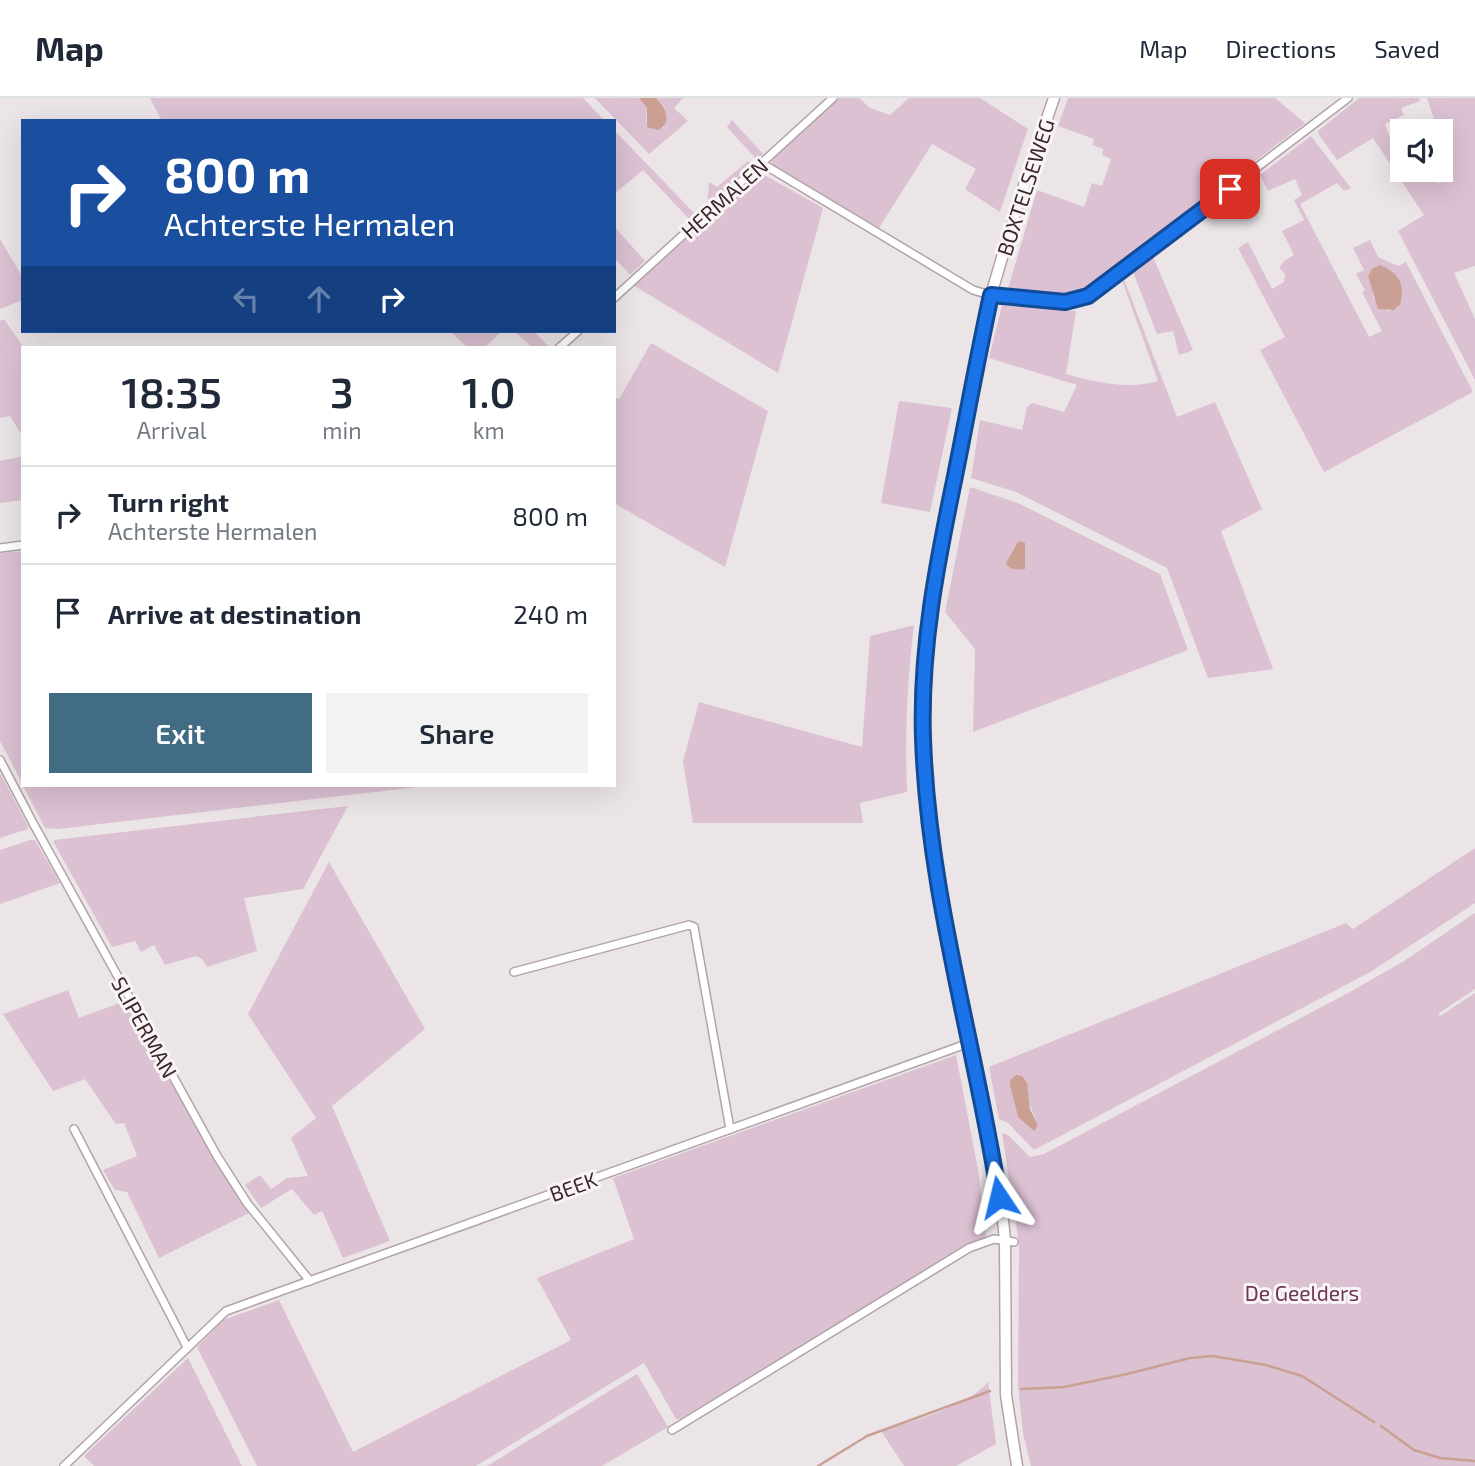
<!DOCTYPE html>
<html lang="en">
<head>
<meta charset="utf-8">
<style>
	:root { --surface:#fff; --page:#f2f2f3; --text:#1f2937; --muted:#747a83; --line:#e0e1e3; --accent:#426c84 }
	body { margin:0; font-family:"Exo 2",sans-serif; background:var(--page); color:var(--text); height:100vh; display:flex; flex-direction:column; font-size:26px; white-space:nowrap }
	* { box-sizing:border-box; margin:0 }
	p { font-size:23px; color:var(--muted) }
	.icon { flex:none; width:38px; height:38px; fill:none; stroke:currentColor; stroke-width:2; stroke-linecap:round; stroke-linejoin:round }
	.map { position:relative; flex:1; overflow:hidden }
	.details { position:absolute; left:21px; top:248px; width:595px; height:441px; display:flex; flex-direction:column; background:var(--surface); border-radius:0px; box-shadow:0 7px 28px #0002 }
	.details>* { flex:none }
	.guide { position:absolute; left:21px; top:21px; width:595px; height:214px; border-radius:0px; box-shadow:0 7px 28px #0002; background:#1a4fa0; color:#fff; overflow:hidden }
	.controls { position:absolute; left:1390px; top:21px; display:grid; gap:14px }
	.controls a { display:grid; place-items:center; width:63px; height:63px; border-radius:0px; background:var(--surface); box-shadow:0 7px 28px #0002; font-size:35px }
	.pin { position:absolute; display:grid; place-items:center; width:60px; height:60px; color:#fff; margin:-30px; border-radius:14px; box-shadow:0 4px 10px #0006 }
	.me { position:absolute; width:77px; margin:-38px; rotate:350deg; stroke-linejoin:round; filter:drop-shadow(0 0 5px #0008) }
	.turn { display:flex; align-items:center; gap:24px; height:147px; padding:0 28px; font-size:32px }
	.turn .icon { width:91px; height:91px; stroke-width:2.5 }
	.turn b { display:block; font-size:49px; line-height:60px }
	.lanes { display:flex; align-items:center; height:66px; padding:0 28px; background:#0003; justify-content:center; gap:35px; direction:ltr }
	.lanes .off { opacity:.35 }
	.eta { display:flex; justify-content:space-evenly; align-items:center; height:119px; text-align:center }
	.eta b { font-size:42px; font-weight:600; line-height:49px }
	.primary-button { display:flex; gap:14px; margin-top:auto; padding:14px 28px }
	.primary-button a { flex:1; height:80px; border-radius:0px; background:var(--accent); color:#fff; font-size:28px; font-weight:600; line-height:80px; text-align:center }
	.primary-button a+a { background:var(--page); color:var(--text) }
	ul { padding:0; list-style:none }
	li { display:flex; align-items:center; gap:21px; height:98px; padding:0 28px; border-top:2px solid var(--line) }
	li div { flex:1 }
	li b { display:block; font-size:26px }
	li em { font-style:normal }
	header { display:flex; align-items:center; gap:42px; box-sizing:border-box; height:98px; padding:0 35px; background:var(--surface); border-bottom:2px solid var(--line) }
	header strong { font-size:33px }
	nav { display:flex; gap:38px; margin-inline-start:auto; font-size:24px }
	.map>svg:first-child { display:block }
	.green { fill:#dbc1d2; fill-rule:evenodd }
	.water { fill:#cba094 }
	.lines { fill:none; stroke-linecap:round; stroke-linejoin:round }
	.stream { stroke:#cba094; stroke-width:2.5 }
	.minor-casing { stroke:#b0a4a8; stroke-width:10 }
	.secondary-casing { stroke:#b4a2a7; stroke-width:13 }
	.minor { stroke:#fff; stroke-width:7 }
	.secondary { stroke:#fff; stroke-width:10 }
	.route-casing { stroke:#114b97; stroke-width:18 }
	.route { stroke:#1a73e8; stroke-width:12 }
	.labels { text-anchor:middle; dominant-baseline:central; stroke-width:6; stroke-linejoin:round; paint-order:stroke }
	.street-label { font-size:21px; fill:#3c262b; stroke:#f9f5f7 }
	.park-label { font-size:21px; fill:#6f3555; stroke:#f9f5f7 }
</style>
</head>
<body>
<header>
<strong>Map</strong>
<nav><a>Map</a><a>Directions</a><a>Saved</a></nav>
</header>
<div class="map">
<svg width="1475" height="1368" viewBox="0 0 1475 1368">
	<rect width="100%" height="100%" fill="#ece5e8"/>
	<g class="green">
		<polygon points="150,0 583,0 605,23 162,23"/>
		<path d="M595,0H639L647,10L646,25L663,30C670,18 666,8 656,0H683L674,10L688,23L649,56Z"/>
		<polygon points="839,0 859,0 870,10 890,17 909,0 980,0 1028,31 1000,114 965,91 976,71 932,46 879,130 772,67 772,62"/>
		<polygon points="1068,0 1275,0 1305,25 1077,199 1059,201 1007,194 1037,92 1084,109 1092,85 1102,88 1111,61 1102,57 1103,51 1092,47 1094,41 1058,28"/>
		<polygon points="1359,0 1419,0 1420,3 1401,10 1404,17 1385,26 1397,60 1402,58 1402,72 1431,72 1437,85 1443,83 1439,72 1440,33 1438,33 1427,0 1475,0 1475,168 1454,175 1475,221 1475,282 1398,133 1424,117 1373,40 1337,62 1319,37 1318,33"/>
		<polygon points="732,22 763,56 757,62 727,29"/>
		<polygon points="614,32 695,116 690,122 643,72 614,96"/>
		<path d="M1311,38L1351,90L1344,93L1337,85L1300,106L1369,239L1382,233L1362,194L1365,192L1356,176L1364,172L1353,150L1370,142L1378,159L1398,168L1406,164L1473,294L1324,374L1260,252L1285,239L1238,150L1248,144L1272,191L1284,184L1285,176L1279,170L1284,163L1294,157L1282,133L1304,122L1294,102L1302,97L1295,81L1268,93L1260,77ZM1372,171H1389C1403,181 1406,195 1398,210L1388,213L1373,199V192L1368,178Z"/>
		<polygon points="748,63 752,66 707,108 709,84 717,89"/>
		<polygon points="759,74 823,110 778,275 633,187"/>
		<polygon points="614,128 645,163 630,177 614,159"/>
		<polygon points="0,141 23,180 23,202 0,211"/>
		<polygon points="1153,159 1193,252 1179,257 1173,233 1157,236 1133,174"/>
		<path d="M1122,182L1125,184L1177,319L1215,304L1262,411L1221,433L1273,571L1208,580L1167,470L1016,394L971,380L980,322L1022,332L1027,309L1032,305L1064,314L1077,287L989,260L1002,207L1076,213L1066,276C1095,284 1128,292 1158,283Z"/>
		<polygon points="4,221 24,250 23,336 21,336 10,318 0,320 0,223"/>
		<polygon points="450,233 502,233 484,250 468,250"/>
		<polygon points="514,233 534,233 550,250 533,250"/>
		<polygon points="651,245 768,313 725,469 614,405 614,303 616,300 619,301"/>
		<polygon points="899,303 952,310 930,414 881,405"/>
		<polygon points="23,358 23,402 0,405 0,363"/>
		<polygon points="970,389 1018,405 1160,476 1188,552 973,634 975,551 945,514"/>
		<polygon points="23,453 23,687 0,643 0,455"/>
		<path d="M914,527C907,583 905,638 907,694L860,705L863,725H693L683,663L699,604L862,649L870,538Z"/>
		<polygon points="0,675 28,728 28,731 0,740"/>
		<polygon points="23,688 426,688 58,731 45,730"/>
		<polygon points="348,708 303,791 244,800 257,853 207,869 202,861 196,858 165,867 154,847 141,854 135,843 112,849 54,745 54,742"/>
		<polygon points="30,742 35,742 60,785 0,806 0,752"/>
		<path d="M1475,750V805L1372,873L1034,1052L1008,1025L999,1021L989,969L1346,825L1353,831ZM1010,982L1028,1003L1038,1027L1018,1019Z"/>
		<polygon points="329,764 425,931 332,1008 390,1143 343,1160 322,1113 314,1117 292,1091 261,1110 245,1087 260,1077 271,1091 287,1080 308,1078 291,1040 316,1020 248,916"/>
		<polygon points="1475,815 1475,891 1438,916 1440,918 1475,895 1475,1368 1031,1368 1023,1336 1018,1288 1019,1146 1002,1035 1008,1037 1030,1059 1044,1056 1348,895 1404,863"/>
		<polygon points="68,892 79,920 125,903 203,1042 249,1115 159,1160 127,1094 115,1092 103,1072 137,1058 124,1025 116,1026 85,981 53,993 3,916"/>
		<polygon points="956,957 978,1071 986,1138 680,1321 676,1321 644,1265 476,1368 257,1368 197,1249 223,1222 279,1202 353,1354 571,1242 537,1180 634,1141 613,1080"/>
		<polygon points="188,1260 242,1368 94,1368 84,1358"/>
		<polygon points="637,1276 668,1329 602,1368 487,1368"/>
		<path d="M988,1284L996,1346L956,1368H904L881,1333C912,1323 968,1309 988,1284Z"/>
	</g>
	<g class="water">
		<path d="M639,0H656C666,9 673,25 658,32L647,29V10Z"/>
		<path d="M1380,167C1399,174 1406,187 1400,207L1394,212L1378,211L1368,178L1372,171Z"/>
		<path d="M1020,443L1025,445V471C1019,472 1010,472 1006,466C1008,459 1014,453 1017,445Z"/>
		<polygon points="1016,977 1022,978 1027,985 1030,1011 1038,1027 1034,1033 1018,1019 1010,987 1010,982"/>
	</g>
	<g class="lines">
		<g class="stream">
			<polyline points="1021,1291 1064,1289 1127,1276 1190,1260 1213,1258 1266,1267 1302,1278 1374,1324"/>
			<polyline points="1381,1328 1414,1352 1440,1360 1475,1363"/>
			<polyline points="818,1368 867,1338 990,1293"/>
		</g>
		<defs>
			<g id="minor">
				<path d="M763,66L973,192C1000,201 1062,208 1088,198L1348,0"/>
				<polyline points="614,200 833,0"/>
				<polyline points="559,250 578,233"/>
				<polyline points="0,450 23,447"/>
				<polyline points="0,662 33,725 217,1058 247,1105 310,1183"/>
				<polyline points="514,874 689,827 694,829 730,1031"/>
				<polyline points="74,1031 187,1249"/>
				<polyline points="672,1332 969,1150 994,1141 1014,1144"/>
				<polyline points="64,1368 226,1213 969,945"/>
			</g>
			<path id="secondary" d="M1017,1368L1006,1297L1005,1142L1002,1113C976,955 926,799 923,638C922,578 929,518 938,459L991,197L1019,102L1054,0"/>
		</defs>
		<use href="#minor" class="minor-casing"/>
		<use href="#secondary" class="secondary-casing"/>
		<use href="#minor" class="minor"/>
		<use href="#secondary" class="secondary"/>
	</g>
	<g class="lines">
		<defs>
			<path id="route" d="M999,1099C975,945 928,796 923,640C920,551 937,465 955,378C967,318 978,257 991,197L1065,204L1088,198L1230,91"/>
		</defs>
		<use href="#route" class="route-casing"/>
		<use href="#route" class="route"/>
	</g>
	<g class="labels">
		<g class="street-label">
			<text transform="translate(1025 89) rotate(-72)">BOXTELSEWEG</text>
			<text transform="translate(724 100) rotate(-42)">HERMALEN</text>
			<text transform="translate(145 929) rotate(61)">SLIPERMAN</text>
			<text transform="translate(573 1088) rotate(-20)">BEEK</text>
		</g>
		<g class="park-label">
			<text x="1302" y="1194">De Geelders</text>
		</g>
	</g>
</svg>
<div class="controls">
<a><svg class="icon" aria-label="sound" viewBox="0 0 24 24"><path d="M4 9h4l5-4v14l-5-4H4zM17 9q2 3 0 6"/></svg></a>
</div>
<div class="pin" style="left:1230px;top:91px;background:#d93025"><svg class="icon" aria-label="arrive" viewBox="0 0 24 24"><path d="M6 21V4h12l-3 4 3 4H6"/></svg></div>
<svg class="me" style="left:999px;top:1099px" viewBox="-20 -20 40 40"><path d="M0-17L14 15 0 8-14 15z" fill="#1a73e8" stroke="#fff" stroke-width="4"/></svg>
<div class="guide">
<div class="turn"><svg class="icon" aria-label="right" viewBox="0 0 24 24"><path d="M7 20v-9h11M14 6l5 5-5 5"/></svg><div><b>800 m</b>Achterste Hermalen</div></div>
<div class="lanes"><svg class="icon off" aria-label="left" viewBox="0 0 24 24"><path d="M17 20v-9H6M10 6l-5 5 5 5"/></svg><svg class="icon off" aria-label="ahead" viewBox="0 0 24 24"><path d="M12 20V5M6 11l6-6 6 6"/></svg><svg class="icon" aria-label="right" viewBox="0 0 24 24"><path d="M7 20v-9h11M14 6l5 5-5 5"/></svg></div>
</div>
<section class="details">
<div class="eta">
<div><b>18:35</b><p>Arrival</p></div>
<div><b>3</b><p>min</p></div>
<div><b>1.0</b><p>km</p></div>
</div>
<ul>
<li><svg class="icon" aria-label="right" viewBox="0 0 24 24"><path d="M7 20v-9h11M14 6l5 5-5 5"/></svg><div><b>Turn right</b><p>Achterste Hermalen</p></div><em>800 m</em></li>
<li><svg class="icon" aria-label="arrive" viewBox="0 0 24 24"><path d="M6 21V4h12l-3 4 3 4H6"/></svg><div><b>Arrive at destination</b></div><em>240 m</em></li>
</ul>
<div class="primary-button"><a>Exit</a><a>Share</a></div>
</section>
</div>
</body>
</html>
